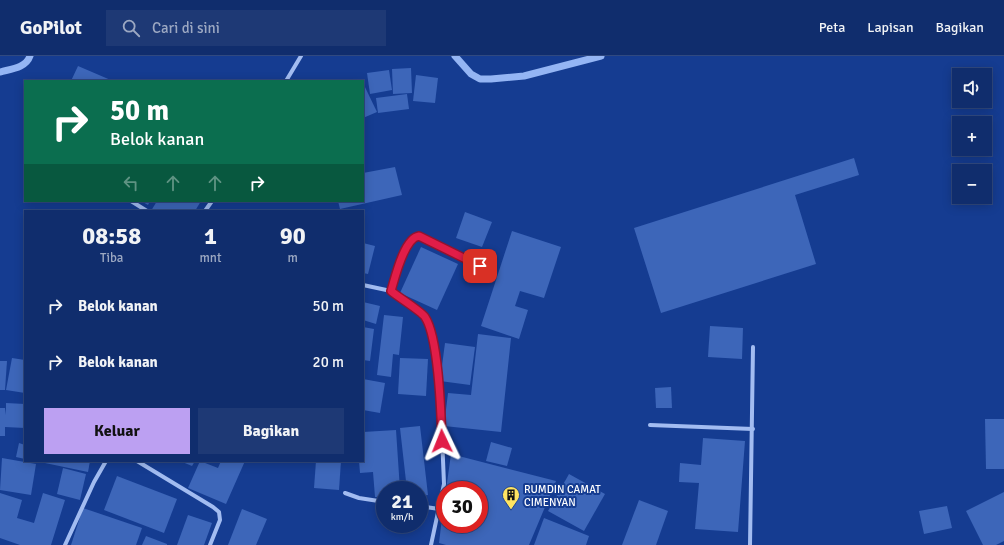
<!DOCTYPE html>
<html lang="id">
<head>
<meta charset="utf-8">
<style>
	:root { --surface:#102d6d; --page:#1e3975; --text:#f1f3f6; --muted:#9ca8c2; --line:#304980; --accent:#bca0f2 }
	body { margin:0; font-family:Signika,sans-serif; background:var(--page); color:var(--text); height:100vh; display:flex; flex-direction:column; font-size:15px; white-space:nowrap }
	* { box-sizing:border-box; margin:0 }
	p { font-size:13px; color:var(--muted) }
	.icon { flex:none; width:22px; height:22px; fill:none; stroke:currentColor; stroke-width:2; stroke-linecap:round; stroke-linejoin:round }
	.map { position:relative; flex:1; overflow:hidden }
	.panel { position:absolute; left:24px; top:154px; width:340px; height:252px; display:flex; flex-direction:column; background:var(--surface); border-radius:0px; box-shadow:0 2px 10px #0003,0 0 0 1px var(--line) }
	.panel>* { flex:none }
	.hud { position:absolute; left:24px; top:24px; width:340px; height:122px; border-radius:0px; box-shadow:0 2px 10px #0003,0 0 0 1px var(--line); background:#0b6e4f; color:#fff; overflow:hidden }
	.buttons { position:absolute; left:952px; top:12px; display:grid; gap:8px }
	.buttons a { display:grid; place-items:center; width:40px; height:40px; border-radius:0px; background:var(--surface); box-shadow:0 2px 10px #0003,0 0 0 1px var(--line); font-size:20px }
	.speed { position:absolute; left:376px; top:425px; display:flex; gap:8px; font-size:20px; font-weight:700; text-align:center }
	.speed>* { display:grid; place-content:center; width:52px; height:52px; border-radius:50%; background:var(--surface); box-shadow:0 2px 10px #0003,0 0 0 1px var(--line); line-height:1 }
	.speed small { font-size:10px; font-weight:400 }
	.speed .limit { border:6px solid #d22; background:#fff; color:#111 }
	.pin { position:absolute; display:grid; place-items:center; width:34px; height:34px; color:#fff; margin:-17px; border-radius:8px; box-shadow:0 2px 6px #0006 }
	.me { position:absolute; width:44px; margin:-22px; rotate:358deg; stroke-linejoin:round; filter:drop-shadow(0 0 3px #0008) }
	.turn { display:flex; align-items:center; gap:14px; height:84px; padding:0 20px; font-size:18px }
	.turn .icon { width:52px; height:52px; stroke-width:2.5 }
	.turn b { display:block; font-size:28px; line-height:34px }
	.lanes { display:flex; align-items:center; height:38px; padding:0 20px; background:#0003; justify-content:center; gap:20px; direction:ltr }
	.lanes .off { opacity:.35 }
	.eta { display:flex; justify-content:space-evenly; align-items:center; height:68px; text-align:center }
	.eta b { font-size:24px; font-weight:800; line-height:28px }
	.cta { display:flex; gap:8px; margin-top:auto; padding:8px 20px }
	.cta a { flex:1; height:46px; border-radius:0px; background:var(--accent); color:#111; font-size:16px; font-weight:800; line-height:46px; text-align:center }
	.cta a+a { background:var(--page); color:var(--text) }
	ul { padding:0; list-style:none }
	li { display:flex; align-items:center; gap:12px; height:56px; padding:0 20px }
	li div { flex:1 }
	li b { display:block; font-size:15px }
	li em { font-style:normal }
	header { display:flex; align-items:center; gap:24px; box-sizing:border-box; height:56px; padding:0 20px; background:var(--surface); border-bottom:1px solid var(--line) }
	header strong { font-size:19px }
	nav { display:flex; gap:22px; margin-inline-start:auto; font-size:14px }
	.search { width:280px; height:36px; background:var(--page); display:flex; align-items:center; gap:10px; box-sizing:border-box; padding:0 14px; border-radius:0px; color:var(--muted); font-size:15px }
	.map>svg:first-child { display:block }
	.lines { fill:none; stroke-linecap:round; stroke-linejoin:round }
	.stream { stroke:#94b5f4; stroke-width:7 }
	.building { fill:#3d66b9 }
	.street { stroke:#a2bcf1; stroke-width:4 }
	.route-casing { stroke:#92132f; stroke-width:10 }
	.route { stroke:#e11d48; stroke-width:7 }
	.labels { text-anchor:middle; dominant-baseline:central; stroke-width:4; stroke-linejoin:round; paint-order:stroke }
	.poi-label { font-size:11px; fill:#fff; stroke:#153c91; text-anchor:start }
</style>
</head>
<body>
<header>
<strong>GoPilot</strong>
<div class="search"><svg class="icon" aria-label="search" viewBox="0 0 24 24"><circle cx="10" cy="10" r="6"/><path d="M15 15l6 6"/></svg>Cari di sini</div>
<nav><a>Peta</a><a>Lapisan</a><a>Bagikan</a></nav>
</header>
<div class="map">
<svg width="1004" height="489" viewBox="0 0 1004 489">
	<rect width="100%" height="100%" fill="#153c91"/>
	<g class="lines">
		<g class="stream">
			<polyline points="455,0 471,18 480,23 491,23 524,20 601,0"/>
			<path d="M0,16C11,13 26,12 30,0"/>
		</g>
	</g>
	<g class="building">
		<polygon points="78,10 113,25 71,25"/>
		<polygon points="411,12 412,37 393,38 392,13"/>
		<polygon points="389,14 392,34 370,38 367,17"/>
		<polygon points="416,19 438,22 435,47 413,45"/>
		<polygon points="363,27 377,56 363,62"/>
		<polygon points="407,38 409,53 378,57 376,42"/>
		<polygon points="854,102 859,119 795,139 816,208 661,257 634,172"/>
		<polygon points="395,111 402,139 340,153 338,145 363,145 363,117"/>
		<polygon points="141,145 150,145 148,149"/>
		<polygon points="157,145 201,145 195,155 151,155"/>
		<polygon points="465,156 492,166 482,191 456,182"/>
		<polygon points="512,175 561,191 544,242 520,235 515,250 528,254 519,283 481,270"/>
		<polygon points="363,187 375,190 368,218 363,217"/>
		<polygon points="421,191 458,208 437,254 400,237"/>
		<polygon points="363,246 380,250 376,268 363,264"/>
		<polygon points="384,259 403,261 399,299 393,298 391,321 377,319"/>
		<polygon points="710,270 743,272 742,303 708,301"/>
		<polygon points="363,271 374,273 370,305 363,304"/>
		<polygon points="478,278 511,282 501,376 444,370 448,337 471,339"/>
		<polygon points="445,287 475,291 470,329 440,325"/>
		<polygon points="12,302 25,304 25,337 6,334"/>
		<polygon points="400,302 428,303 426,340 398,338"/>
		<polygon points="0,305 7,305 5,334 0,334"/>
		<polygon points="363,323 385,327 380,357 363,354"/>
		<polygon points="671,331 672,352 656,352 655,332"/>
		<polygon points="6,347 25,348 25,372 5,371 5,380 0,380 0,352 5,352 6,359"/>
		<polygon points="985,363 1004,363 1004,413 986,413"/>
		<polygon points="420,370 428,439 419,440 419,434 407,434 400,372"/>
		<polygon points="396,374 400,434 385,434 385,441 375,441 373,416 360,417 359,405 363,405 363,376"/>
		<polygon points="703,382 745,385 738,476 695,473 699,427 679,426 680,407 701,409"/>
		<polygon points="491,386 512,392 507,410 486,405"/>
		<polygon points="19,387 25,389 25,403 16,401"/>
		<polygon points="451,398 556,425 529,489 446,489 439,487 444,446 445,468 479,468 479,434 446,434"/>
		<polygon points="2,402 36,408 31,439 0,434"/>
		<polygon points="46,405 90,405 88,416 45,407"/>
		<polygon points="180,405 195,405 192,410"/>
		<polygon points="200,405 218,412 221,405 245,405 226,448 188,432"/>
		<polygon points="316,405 341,405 339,434 314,432"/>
		<polygon points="63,412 86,418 80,444 57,438"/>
		<polygon points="569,418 605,438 584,475 548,455"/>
		<polygon points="117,420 177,443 164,477 104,454"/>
		<polygon points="1004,436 1004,485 996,489 983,489 966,455"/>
		<polygon points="0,437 22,444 17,462 34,467 43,437 65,444 51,489 20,489 0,482"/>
		<polygon points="639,444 668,455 656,489 622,489"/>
		<polygon points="947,450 952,472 924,478 919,455"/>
		<polygon points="83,452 142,472 136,489 71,489"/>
		<polygon points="242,453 267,463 256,489 228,489"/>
		<polygon points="188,459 212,467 204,489 177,489"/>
		<polygon points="544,462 589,480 586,489 534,489"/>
		<polygon points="146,480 167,488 167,489 142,489"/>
	</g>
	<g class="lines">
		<g class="street">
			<polyline points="286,25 301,0"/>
			<polyline points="131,145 147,155"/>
			<polyline points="205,155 212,145"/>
			<polyline points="363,229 391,235 424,260 432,278 441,356 444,428 431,489"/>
			<path d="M391,235C395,222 404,182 419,180L492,217"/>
			<polyline points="650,369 753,373"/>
			<polyline points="137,405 213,451 219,456 220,464 210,489"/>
			<polyline points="345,437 359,442 385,446"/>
			<polyline points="419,450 439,453"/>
			<polyline points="65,489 94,426 106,405"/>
			<polyline points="750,489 753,291"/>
		</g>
	</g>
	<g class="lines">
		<defs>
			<path id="route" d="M442,385C441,358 439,282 425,261C421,255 398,241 391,235C395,222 404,182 419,180L480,210"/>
		</defs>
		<use href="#route" class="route-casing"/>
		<use href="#route" class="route"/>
	</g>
	<defs>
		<symbol id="building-pin" viewBox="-11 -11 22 30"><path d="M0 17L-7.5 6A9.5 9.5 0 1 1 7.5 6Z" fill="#ffe462" stroke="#153c91"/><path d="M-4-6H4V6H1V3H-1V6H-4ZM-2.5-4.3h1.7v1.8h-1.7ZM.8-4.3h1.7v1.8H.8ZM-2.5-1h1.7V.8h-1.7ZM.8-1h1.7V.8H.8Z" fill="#111"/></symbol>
	</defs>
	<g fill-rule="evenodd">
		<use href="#building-pin" x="501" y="429" width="20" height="27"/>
	</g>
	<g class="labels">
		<g class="poi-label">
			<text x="524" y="433">RUMDIN CAMAT<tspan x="524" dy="13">CIMENYAN</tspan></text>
		</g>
	</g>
</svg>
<div class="buttons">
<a><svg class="icon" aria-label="sound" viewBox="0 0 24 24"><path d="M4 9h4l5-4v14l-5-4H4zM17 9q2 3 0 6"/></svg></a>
<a>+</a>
<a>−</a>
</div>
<div class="speed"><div>21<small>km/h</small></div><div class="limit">30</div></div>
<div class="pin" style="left:480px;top:210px;background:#d93025"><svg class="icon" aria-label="arrive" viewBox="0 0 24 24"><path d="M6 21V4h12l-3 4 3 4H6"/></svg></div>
<svg class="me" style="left:442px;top:385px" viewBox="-20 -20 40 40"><path d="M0-17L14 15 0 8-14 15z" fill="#e11d48" stroke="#fff" stroke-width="4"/></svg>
<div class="hud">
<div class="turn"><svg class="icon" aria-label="right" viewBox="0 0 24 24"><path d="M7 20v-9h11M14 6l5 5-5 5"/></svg><div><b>50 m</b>Belok kanan</div></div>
<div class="lanes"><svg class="icon off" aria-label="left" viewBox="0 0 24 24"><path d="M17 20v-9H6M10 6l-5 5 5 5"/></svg><svg class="icon off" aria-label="ahead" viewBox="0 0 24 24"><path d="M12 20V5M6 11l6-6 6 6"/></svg><svg class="icon off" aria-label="ahead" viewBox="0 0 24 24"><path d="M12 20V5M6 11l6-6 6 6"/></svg><svg class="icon" aria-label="right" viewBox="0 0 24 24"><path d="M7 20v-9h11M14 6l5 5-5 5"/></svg></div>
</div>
<section class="panel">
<div class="eta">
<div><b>08:58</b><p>Tiba</p></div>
<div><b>1</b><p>mnt</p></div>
<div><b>90</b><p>m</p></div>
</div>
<ul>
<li><svg class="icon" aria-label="right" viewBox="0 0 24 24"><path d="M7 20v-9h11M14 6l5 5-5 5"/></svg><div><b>Belok kanan</b></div><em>50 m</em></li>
<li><svg class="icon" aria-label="right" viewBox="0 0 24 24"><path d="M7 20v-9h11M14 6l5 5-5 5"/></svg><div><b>Belok kanan</b></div><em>20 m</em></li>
</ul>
<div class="cta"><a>Keluar</a><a>Bagikan</a></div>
</section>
</div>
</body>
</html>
